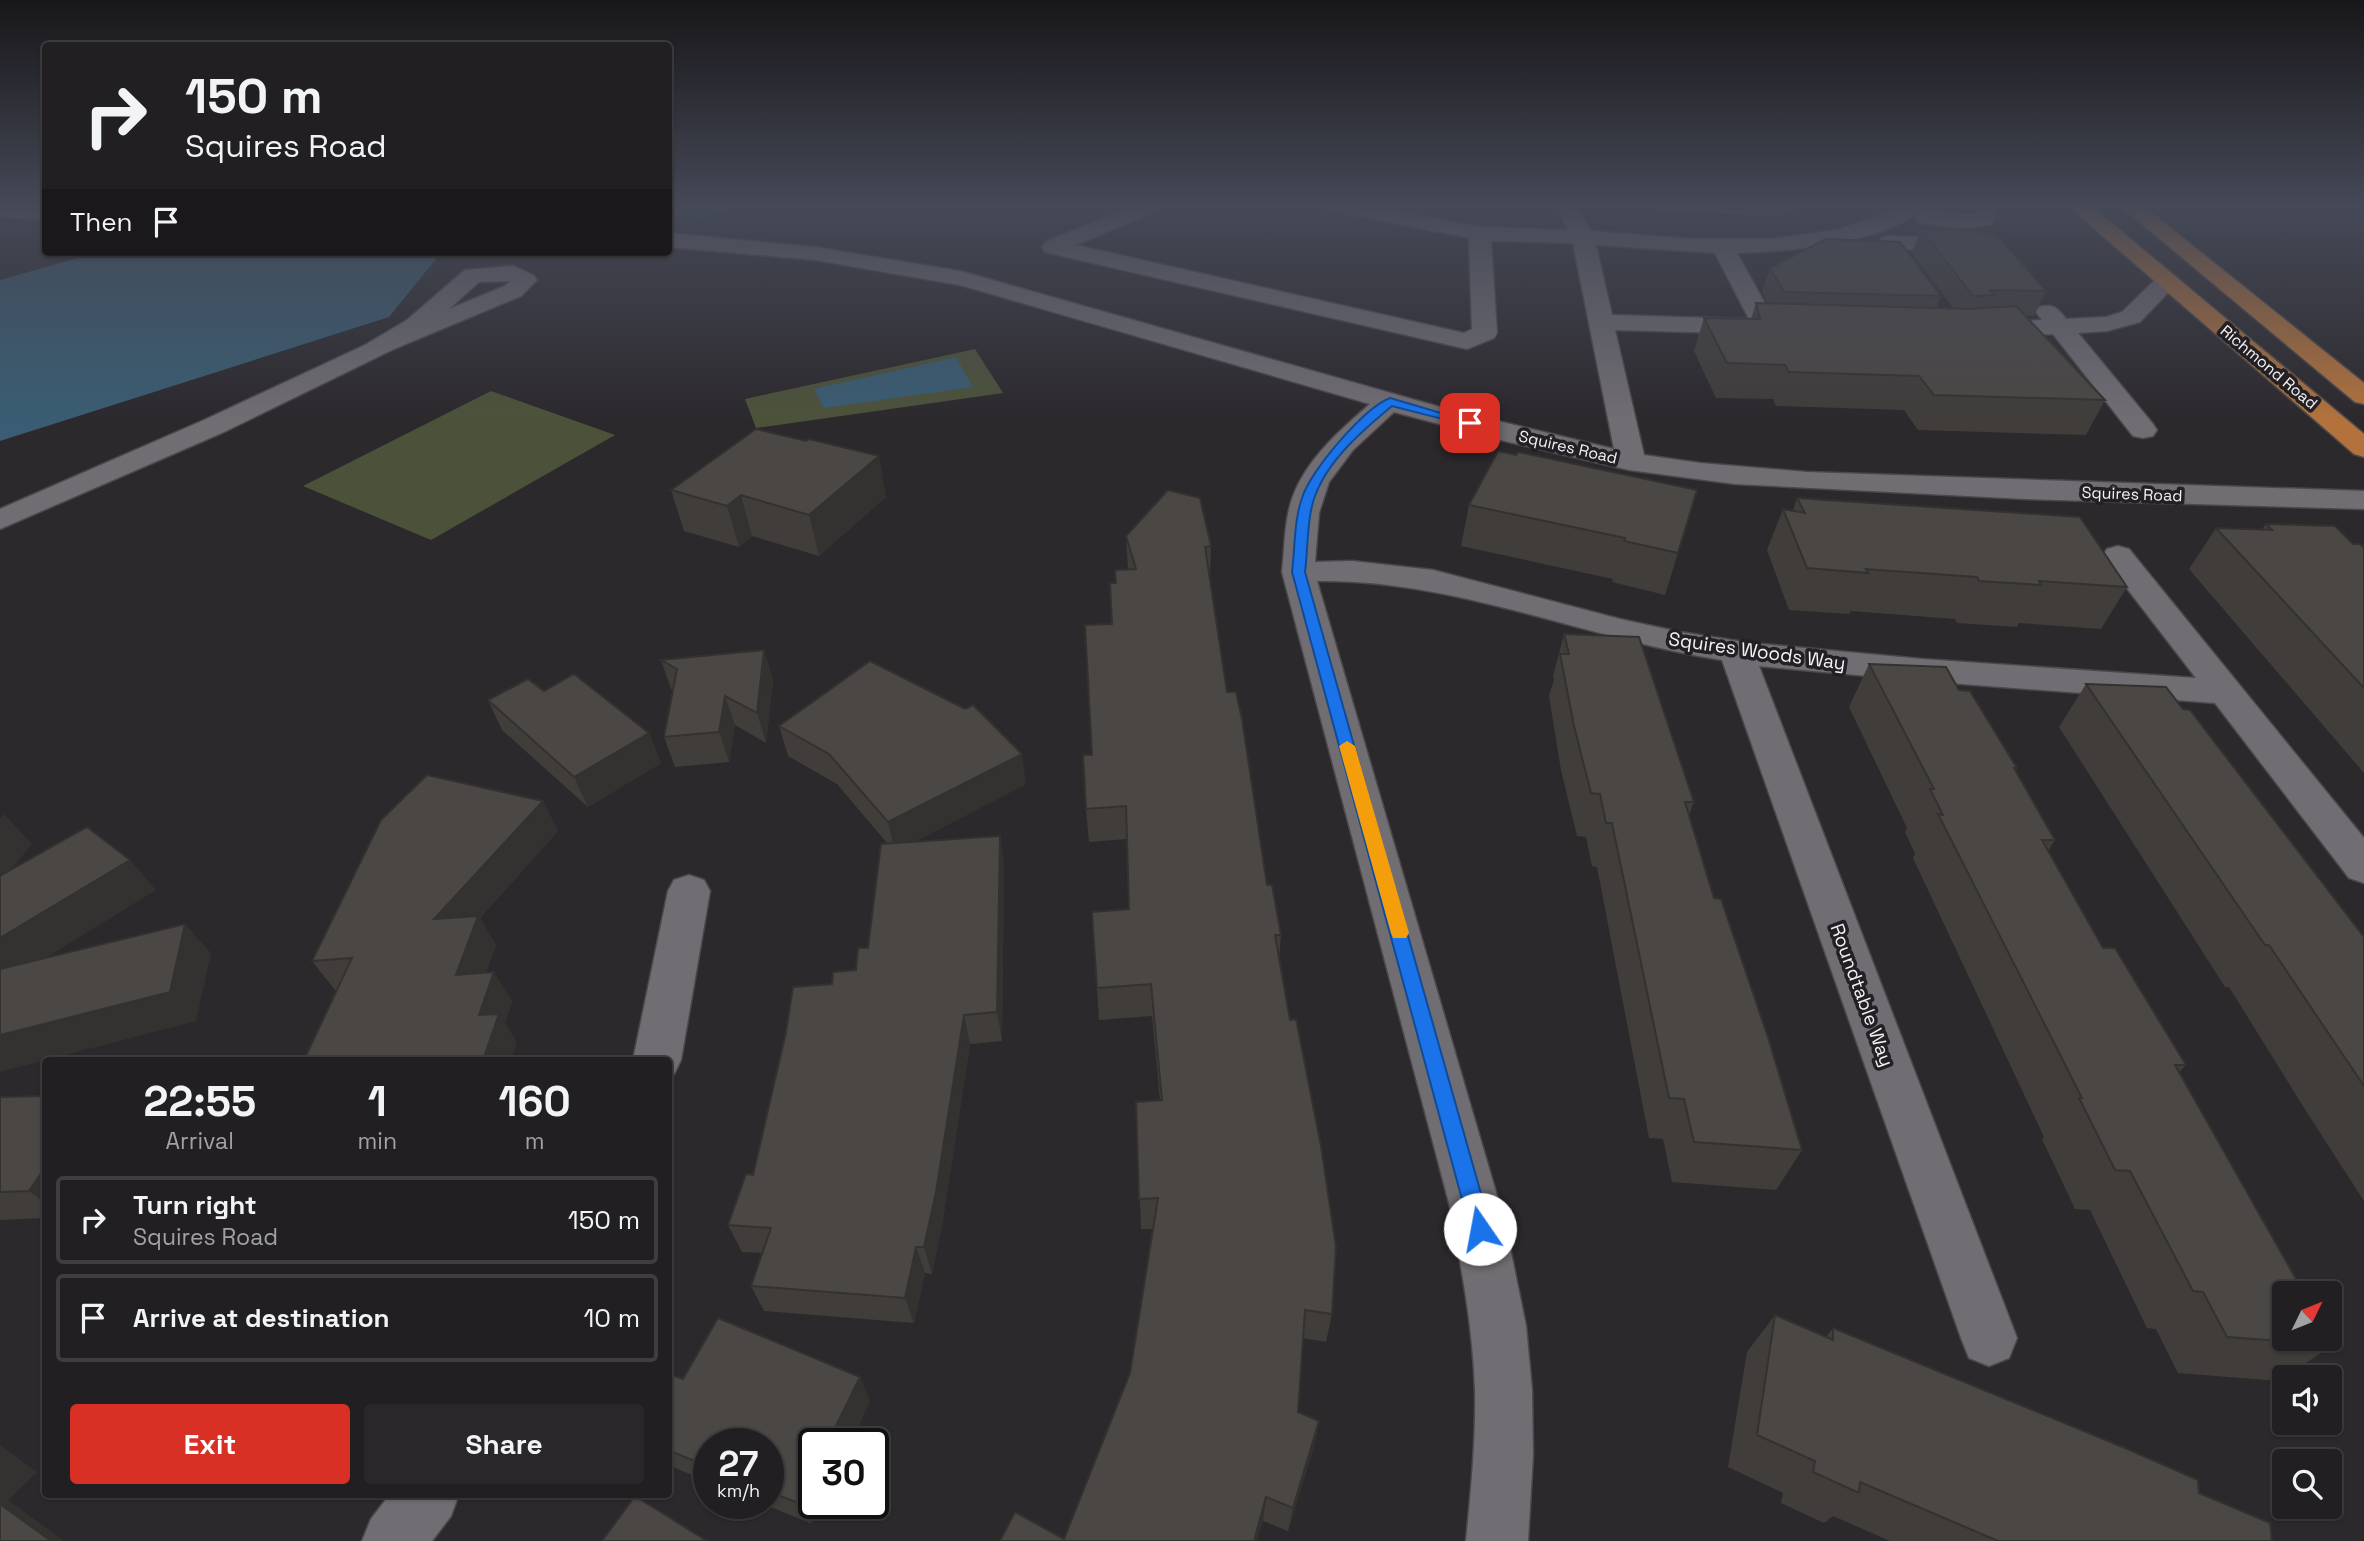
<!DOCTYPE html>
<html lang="en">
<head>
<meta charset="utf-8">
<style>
	:root { --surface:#211f22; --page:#29272a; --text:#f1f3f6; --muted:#a2a2a5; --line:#3e3d40; --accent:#d93025 }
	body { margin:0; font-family:"Space Grotesk",sans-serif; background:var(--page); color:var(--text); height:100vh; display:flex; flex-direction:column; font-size:26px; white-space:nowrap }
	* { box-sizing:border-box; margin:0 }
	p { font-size:23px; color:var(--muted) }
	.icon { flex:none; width:38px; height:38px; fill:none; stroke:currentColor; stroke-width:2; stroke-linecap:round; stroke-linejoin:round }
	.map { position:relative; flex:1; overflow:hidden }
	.sheet { position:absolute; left:42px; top:1057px; width:630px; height:441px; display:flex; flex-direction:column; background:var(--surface); border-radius:7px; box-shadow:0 2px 5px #0004,0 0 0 2px var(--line) }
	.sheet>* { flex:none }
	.guide { position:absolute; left:42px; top:42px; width:630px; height:214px; border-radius:7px; box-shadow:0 2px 5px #0004,0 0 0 2px var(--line); background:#211f22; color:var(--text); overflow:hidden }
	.needle { width:46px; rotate:47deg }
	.tools { position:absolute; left:2272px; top:1281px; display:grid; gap:14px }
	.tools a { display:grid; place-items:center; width:70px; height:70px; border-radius:7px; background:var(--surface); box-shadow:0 2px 5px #0004,0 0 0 2px var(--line); font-size:35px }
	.speed { position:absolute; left:693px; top:1428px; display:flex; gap:14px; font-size:35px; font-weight:700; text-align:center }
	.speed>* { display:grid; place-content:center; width:91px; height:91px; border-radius:50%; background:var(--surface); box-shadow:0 2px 5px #0004,0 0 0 2px var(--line); line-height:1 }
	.speed small { font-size:18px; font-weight:400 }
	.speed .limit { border:4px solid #111; border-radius:10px; background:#fff; color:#111 }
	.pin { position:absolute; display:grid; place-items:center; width:60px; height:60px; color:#fff; margin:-30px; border-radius:14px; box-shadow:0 4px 10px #0006 }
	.me { position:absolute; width:77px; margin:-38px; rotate:348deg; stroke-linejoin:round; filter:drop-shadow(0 0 5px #0008) }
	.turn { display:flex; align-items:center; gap:24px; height:147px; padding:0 28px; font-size:32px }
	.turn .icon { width:91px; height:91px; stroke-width:2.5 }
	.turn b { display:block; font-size:49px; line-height:60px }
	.then { display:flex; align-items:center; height:66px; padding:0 28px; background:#0003; gap:14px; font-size:26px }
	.eta { display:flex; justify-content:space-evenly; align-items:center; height:119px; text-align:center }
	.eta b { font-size:42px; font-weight:700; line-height:49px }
	.action { display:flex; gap:14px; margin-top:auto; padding:14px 28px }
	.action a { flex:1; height:80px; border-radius:7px; background:var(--accent); color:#fff; font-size:28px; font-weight:700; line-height:80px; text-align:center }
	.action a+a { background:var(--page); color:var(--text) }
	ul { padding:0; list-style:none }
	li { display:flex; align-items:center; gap:21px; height:88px; margin:0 14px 10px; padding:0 14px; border:4px solid var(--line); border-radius:7px }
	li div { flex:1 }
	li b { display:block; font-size:26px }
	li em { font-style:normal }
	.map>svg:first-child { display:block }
	.green { fill:#4c523a }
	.water { fill:#3a5d73 }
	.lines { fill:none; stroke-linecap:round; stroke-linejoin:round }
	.minor-casing { stroke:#4a484b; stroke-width:3 }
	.highway-casing { stroke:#4a484b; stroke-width:3 }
	.minor { fill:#716e73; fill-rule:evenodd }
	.highway { fill:#b3723c; fill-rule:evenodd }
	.wall { fill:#403d3a }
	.shaded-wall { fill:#343230 }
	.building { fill:#4b4744; stroke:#343230; stroke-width:2 }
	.route { fill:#1a73e8; stroke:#114b97; stroke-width:2 }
	.slow { fill:#f59e0b }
	.labels { text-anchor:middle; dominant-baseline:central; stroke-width:7; stroke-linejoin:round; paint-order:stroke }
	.far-street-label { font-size:16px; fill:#f3f1f4; stroke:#222024 }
	.street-label { font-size:19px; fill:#f3f1f4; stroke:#222024 }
</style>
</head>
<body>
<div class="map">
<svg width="2364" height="1541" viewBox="0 0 2364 1541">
	<rect width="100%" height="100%" fill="#2c292d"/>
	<g class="green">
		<polygon points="975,349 1003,393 756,428 745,399"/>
		<polygon points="491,391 615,435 431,540 303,486"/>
	</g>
	<g class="water">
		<polygon points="668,205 741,205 701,217 669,215"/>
		<polygon points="99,252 425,252 436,259 389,317 0,441 0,280"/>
		<polygon points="956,357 973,387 824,408 814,389"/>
	</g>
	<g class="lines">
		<defs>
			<g id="minor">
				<polygon points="0,205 46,207 46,219 0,217"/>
				<path d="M1136,205H1164L1161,209L1076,245L1464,333L1472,329L1469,238L1332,211L1325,209L1322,205H1364L1480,227L1568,230L1556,205H1576L1591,231L1693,239H1768L1837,230L1873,218L1898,205H1923C1898,243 1780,252 1737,253L1778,327L1775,332L1766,334L1615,330L1644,455L1700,463L1807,472L2364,491V509L2026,499L1735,484L1629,470L1496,439L1394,412L1353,450L1329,482L1319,513L1315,562L1352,561L1433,570L1620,619L1680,632L1751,643L1922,659L2196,678L2102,556L2107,549L2118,546L2129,549L2364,838V883L2349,878L2215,703L1922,681L1759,666L2017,1338L2009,1358L1989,1366L1969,1358L1961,1338L1722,660C1586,639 1456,579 1317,581L1505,1223L1526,1326L1532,1390L1533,1455L1528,1541H1466C1471,1491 1476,1441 1475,1390C1473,1327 1461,1265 1449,1203L1282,572C1285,547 1284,520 1293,496C1307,459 1340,430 1370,404L960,285L815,260L668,247V233L815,247L960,271L1440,407L1614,449L1573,243L1491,241L1497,333L1494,338L1467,349L1053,254L1045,252L1042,247L1045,242ZM1596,245L1715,253L1749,319L1612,315Z"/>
				<polygon points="1652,205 1798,205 1795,209 1778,215 1662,211 1655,209"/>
				<path d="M1973,205H1995L1997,209L1992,224C1967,230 1943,228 1918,222L1915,217L1918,212C1937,208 1956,217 1975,214L1976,210Z"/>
				<polygon points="1889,236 1967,238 1975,240 1978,245 1975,250 1967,252 1881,248 1878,243 1881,238"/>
				<path d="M513,266L533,275L537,280L521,296L394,349L224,432L0,529V509L204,420L365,345L407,320L465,270ZM510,281L505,286L449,309L479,282Z"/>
				<path d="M2167,274L2175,276L2179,281L2140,322L2107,331L2078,333L2153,424L2157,430L2153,436L2143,438L2133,436L2053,334L1985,337L1976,335L1973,330L1976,325L1985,323L2042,320L2036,312L2039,307C2053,303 2058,308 2066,319L2106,317L2122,312L2159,276Z"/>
				<polygon points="689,875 704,880 710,891 681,1060 674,1074 668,1076 668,1060 633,1060 668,891 674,880"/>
				<polygon points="390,1494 459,1494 451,1516 432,1541 362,1541 371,1519"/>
			</g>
			<g id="highway">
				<polygon points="2067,205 2090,205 2364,434 2364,457 2354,454"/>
				<polygon points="2119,205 2142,205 2364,383 2364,404 2355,402"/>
			</g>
		</defs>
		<use href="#minor" class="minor-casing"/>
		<use href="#highway" class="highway-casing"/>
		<use href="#minor" class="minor"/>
		<use href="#highway" class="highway"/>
	</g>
	<g class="wall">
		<polygon points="1921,229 2046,291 2034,316 2025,316 2105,400 2086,435 1918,430 1904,410 1776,406 1773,399 1716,398 1694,351 1704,318 1751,319 1756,303 1768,304 1762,292 1770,268 1941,296 1936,308 1953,308 1912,253"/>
		<polygon points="806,441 886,497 819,556 752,536 739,547 684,531 671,490"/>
		<polygon points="1498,451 1678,553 1665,595 1612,582 1613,579 1461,546 1469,505"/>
		<polygon points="1797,498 2127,587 2101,629 2019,623 2017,627 1957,623 1955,619 1851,611 1849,614 1789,610 1767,550 1783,509 1793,511"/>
		<polygon points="2266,524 2353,544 2364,548 2364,773 2189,569 2216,528 2262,529"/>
		<polygon points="1126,536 1211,546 1210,578 1227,692 1267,885 1281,935 1279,960 1332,1314 1326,1342 1303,1338 1298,1412 1319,1421 1314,1446 1288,1531 1263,1521 1064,1539 1130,1373 1153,1229 1141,1229 1136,1102 1160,1100 1152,1016 1099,1020 1097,988 1129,909 1127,839 1089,842 1086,809 1092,755 1112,624 1116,583 1128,569"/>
		<polygon points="1564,634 1694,802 1689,815 1714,898 1802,1150 1776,1190 1672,1182 1663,1139 1649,1138 1597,867 1592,866 1586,837 1577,836 1561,770 1549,696 1554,680 1553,676"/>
		<polygon points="764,650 773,680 766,743 735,725 729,762 675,767 664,737 673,690 671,689 661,660"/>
		<polygon points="1869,664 1959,690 2017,768 2016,771 2055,840 2048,851 2103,948 2186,1065 2179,1072 2333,1345 2279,1381 2178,1373 2156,1329 2147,1328 2090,1210 2075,1209 2042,1139 2044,1137 1913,858 1915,854 1905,832 1907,828 1849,707"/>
		<polygon points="2086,684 2364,937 2364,1201 2306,1111 2229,987 2225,987 2059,727"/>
		<polygon points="544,691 649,733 661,763 588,807 502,730 488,700"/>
		<polygon points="779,726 1026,784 914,842 1004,866 1002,1041 970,1044 943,1219 932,1274 925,1273 914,1323 764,1311 751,1286 762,1253 742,1252 728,1225 753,1175 832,984 856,970 868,948 887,843 837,784 788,756"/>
		<polygon points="558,831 480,918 496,945 486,972 512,1001 505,1023 517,1043 335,990 312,961"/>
		<polygon points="46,1096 46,1218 0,1220 0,1097"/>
		<polygon points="1775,1315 1826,1337 1833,1328 2199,1493 2272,1541 1890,1541 1833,1516 1824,1523 1781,1503 1783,1493 1728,1467 1747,1352"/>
		<polygon points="668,1374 683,1379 870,1401 850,1444 814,1444 812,1524 761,1503 768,1503 768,1444 709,1444 709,1482 668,1465"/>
	</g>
	<g class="shaded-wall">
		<polygon points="879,456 886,497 819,556 809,515"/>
		<polygon points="741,495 752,536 739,547 727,506"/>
		<polygon points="764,650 773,680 766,743 757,713"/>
		<polygon points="725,696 735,725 729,762 719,732"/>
		<polygon points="649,733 661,763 588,807 574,777"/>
		<polygon points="1022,754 1026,784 895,852 888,822"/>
		<polygon points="543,801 558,831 480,918 496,945 475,1004 456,975 434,919"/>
		<polygon points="4,814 32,844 0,883 0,819"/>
		<polygon points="1000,836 1004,866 1002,1041 997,1012"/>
		<polygon points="130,860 156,890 0,986 0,938"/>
		<polygon points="185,924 211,953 196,1021 0,1072 0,1035"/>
		<polygon points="494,972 512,1001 505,1023 517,1043 511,1060 483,1060 479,1015"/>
		<polygon points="964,1015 970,1044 943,1219 932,1274 924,1247"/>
		<polygon points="46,1166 46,1204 29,1191"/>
		<polygon points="916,1247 925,1273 914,1323 905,1298"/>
		<polygon points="860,1377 870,1401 850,1444 827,1444"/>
		<polygon points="1319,1421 1314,1446 1288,1531 1293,1508"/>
		<polygon points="0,1445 37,1472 8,1500 64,1541 51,1541 0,1504"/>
		<polygon points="814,1471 814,1503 821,1503 812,1524 798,1503"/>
		<polygon points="1266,1497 1263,1521 1257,1541 1254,1541"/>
	</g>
	<g class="building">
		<polygon points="1921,229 1972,230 1998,236 2046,291 1990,290 1995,295 1973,296"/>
		<polygon points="1826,239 1900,242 1941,296 1784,292 1770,268"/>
		<polygon points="1756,303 1968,309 2016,306 2105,400 1934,395 1919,376 1789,372 1785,365 1727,363 1704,318 1760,319"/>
		<polygon points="756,429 806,441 809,439 879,456 809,515 741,495 727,506 671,490"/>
		<polygon points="1498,451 1516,455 1518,452 1697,490 1678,553 1624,541 1625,538 1469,505"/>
		<polygon points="1168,490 1200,498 1211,546 1205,547 1227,692 1236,692 1242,719 1267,885 1272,885 1281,935 1275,935 1290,1020 1296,1019 1321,1146 1336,1247 1332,1314 1305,1310 1298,1412 1319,1421 1293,1508 1266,1497 1254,1541 1000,1541 1015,1512 1064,1539 1130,1373 1158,1198 1139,1199 1136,1102 1162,1100 1151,984 1097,988 1092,912 1129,909 1126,806 1086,809 1083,755 1092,755 1085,625 1112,624 1110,583 1116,583 1115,570 1136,569 1126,536"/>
		<polygon points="1797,498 2080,517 2127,587 2039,581 2041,585 1979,581 1977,577 1866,569 1868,573 1807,568 1783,509 1805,513"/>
		<polygon points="2266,524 2335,526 2353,544 2360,544 2364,548 2364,688 2216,528 2272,530"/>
		<polygon points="1564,634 1639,637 1694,802 1685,802 1714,898 1721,899 1768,1037 1802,1150 1694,1142 1684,1099 1669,1098 1612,823 1606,823 1600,794 1591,793 1574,726 1560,654 1569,654"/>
		<polygon points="764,650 757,713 725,696 719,732 664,737 677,669 661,660"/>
		<polygon points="870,661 965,709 973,705 1022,754 888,822 829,754 779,726"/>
		<polygon points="1869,664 1946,667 1959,690 1970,691 2017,768 2014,768 2055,840 2042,840 2103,948 2115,948 2186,1065 2175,1065 2304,1293 2284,1293 2284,1339 2329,1338 2333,1345 2227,1337 2203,1292 2193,1291 2130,1171 2115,1170 2079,1098 2082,1098 1938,814 1943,815 1930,789 1934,789"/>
		<polygon points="574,674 649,733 574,777 488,700 528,679 544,691"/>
		<polygon points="2086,684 2166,687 2183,709 2190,710 2364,937 2364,1086 2269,945 2265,945"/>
		<polygon points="427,775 543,801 434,919 478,916 456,975 494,972 479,1015 499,1014 483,1060 304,1060 352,958 312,961 381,820"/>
		<polygon points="87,827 130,860 0,938 0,876"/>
		<polygon points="1000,836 997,1012 964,1015 936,1192 924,1247 916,1247 905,1298 751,1286 771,1228 728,1225 746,1174 753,1175 786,1032 793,987 832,984 833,972 856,970 858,948 868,948 881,844"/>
		<polygon points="185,924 170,992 0,1035 0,969"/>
		<polygon points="46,1096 46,1166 29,1191 0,1192 0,1097"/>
		<polygon points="1775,1315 1833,1340 1833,1328 2125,1448 2198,1480 2199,1493 2270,1523 2272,1541 1998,1541 1860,1482 1859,1493 1813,1472 1815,1461 1757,1435"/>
		<polygon points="718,1318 860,1377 827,1444 814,1444 814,1471 798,1503 768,1491 768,1444 709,1444 709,1467 668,1450 668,1374 683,1379"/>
		<polygon points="635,1496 707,1541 602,1541"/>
		<polygon points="0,1504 51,1541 0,1541"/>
	</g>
	<linearGradient id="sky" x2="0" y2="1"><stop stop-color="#181719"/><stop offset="0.49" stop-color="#454957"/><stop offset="1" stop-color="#454957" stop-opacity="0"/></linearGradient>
	<rect width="2364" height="421" fill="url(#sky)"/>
	<path class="route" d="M1390,398L1475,423L1470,426L1392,406C1363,430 1328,460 1315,496C1307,516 1308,550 1305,572L1491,1229L1488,1236L1480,1239L1473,1236L1470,1229L1292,572C1295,549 1294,520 1302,498C1310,471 1364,408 1390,398Z"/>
	<polygon class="slow" points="1347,741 1355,746 1409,933 1406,938 1393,938 1391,933 1339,746"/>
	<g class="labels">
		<g class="far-street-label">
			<text transform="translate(2269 367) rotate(40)">Richmond Road</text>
			<text transform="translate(1568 447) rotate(13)">Squires Road</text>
			<text transform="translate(2132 494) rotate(2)">Squires Road</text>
		</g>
		<g class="street-label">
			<text transform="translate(1757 651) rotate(8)">Squires Woods Way</text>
			<text transform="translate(1862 995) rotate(70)">Roundtable Way</text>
		</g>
	</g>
</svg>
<div class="tools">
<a><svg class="needle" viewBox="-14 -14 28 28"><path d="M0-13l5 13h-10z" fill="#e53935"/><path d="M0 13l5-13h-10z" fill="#a2a2a5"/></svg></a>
<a><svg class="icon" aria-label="sound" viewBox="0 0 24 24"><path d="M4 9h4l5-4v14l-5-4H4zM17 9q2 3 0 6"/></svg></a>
<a><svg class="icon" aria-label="search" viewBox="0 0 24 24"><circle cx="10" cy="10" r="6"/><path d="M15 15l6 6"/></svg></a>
</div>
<div class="speed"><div>27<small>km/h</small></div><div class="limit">30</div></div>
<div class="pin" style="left:1470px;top:423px;background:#d93025"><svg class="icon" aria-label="arrive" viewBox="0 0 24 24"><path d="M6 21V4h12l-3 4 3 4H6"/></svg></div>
<svg class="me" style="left:1480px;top:1229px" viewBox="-20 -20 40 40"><circle r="19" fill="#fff"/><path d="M0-13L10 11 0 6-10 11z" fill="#1a73e8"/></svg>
<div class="guide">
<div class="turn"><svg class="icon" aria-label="right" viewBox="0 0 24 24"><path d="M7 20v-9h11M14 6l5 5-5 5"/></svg><div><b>150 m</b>Squires Road</div></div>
<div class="then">Then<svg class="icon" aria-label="arrive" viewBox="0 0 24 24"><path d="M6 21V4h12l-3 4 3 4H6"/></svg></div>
</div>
<section class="sheet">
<div class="eta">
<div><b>22:55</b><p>Arrival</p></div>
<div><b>1</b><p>min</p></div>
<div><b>160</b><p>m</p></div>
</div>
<ul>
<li><svg class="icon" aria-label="right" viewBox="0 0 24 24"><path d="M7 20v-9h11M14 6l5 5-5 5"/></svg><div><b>Turn right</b><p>Squires Road</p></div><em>150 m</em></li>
<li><svg class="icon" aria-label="arrive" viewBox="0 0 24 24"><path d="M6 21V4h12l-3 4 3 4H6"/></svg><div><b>Arrive at destination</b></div><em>10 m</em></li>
</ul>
<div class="action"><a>Exit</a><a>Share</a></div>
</section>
</div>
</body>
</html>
